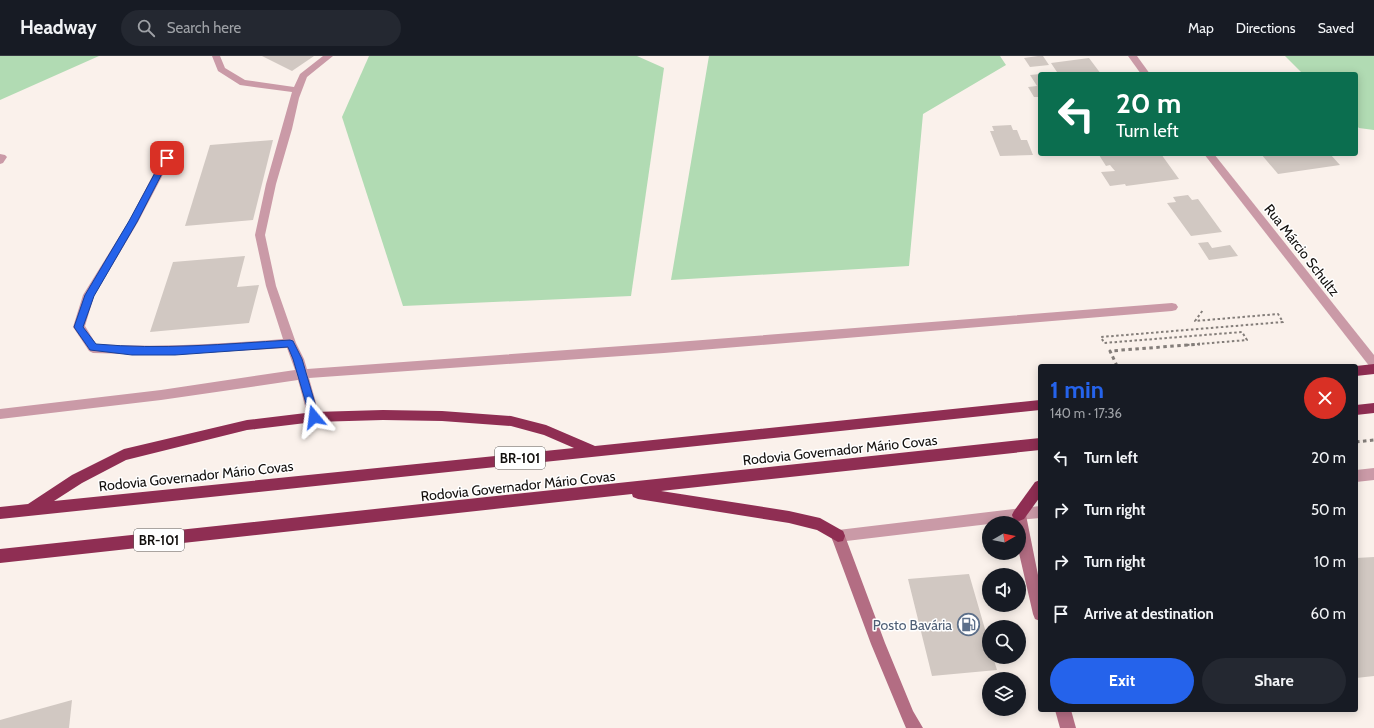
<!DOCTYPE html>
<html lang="en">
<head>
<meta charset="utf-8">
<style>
	:root { --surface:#171b24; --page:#242831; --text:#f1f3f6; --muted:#9ea1a6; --line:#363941; --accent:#2563eb }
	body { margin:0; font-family:Cabin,sans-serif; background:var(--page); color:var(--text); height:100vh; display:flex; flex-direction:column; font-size:15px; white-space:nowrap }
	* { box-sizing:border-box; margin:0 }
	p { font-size:13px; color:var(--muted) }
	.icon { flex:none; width:22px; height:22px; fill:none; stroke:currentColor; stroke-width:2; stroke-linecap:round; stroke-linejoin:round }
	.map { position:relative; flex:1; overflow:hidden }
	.drawer { position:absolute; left:1038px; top:308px; width:320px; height:348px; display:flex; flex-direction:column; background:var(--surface); border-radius:4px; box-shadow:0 2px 10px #0003 }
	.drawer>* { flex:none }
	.top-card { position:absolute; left:1038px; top:16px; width:320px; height:84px; border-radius:4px; box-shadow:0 2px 10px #0003; background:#0b6e4f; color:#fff; overflow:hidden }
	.needle { width:26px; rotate:81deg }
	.controls { position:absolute; left:982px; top:460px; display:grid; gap:8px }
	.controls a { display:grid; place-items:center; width:44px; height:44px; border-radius:50%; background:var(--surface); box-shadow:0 2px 10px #0003; font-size:20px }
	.pin { position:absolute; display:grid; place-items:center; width:34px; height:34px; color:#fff; margin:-17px; border-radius:8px; box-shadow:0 2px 6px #0006 }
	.me { position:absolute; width:44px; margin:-22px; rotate:344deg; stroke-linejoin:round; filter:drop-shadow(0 0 3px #0008) }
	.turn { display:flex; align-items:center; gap:14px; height:84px; padding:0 12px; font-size:18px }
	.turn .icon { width:52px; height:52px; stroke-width:2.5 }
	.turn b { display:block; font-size:28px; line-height:34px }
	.round { display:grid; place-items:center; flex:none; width:42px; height:42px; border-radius:21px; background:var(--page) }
	.headline { display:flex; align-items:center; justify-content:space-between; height:68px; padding:0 12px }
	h1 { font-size:24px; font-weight:700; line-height:30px; color:var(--accent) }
	.button { display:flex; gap:8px; margin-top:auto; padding:8px 12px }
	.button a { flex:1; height:46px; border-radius:24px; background:var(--accent); color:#fff; font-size:16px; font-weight:700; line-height:46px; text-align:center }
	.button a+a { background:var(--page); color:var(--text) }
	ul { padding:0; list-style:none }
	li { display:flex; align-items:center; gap:12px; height:52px; padding:0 12px }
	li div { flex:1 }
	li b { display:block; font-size:15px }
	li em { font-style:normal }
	header { display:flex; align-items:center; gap:24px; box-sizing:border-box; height:56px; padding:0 20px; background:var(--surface); border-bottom:1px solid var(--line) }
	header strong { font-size:19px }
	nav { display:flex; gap:22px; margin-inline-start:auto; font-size:14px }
	.search { width:280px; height:36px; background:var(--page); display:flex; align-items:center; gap:10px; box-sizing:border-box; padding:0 14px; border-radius:22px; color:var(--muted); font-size:15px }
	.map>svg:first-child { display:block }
	.green { fill:#b1dbb3 }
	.building { fill:#d1c8c2 }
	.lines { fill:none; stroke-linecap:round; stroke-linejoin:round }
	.path-far1 { stroke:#837d79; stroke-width:2; stroke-dasharray:2.5 2.5; stroke-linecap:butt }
	.path { stroke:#837d79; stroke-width:3; stroke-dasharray:3.5 3.5; stroke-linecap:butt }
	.lane { fill:#ca9aa7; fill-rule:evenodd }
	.street { fill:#ca9aa7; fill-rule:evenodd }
	.secondary { fill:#b36d83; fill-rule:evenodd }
	.highway { fill:#8f2e53; fill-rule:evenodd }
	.route { fill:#2563eb; stroke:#184099 }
	.labels { text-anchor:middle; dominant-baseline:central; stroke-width:3; stroke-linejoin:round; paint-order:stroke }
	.shield { fill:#fff; stroke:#5a5856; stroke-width:1 }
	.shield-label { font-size:13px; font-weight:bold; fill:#13100e }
	.street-label { font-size:14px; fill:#13100e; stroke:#fff }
	.service-label { font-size:14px; fill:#4e5e75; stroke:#fff; text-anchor:end }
</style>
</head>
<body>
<header>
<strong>Headway</strong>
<div class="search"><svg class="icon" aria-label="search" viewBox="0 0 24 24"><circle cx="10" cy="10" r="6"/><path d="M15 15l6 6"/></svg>Search here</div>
<nav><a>Map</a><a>Directions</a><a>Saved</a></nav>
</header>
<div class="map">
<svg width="1374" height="672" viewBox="0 0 1374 672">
	<rect width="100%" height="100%" fill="#faf1eb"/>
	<g class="green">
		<polygon points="0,0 99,0 0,44"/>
		<polygon points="369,0 637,0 664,12 631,240 403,250 342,61"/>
		<polygon points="709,0 1000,0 1006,9 923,58 909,210 671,224"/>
		<polygon points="1285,0 1374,0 1374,74 1359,72 1356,69 1356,18 1303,18"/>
	</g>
	<g class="building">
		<polygon points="262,0 314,0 292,15"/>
		<polygon points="1038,0 1043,0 1049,9 1030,11 1024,2"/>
		<polygon points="1089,2 1101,18 1046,18 1057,16 1051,7"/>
		<polygon points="1040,18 1040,41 1034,41 1028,31 1037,30 1030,19"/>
		<polygon points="1011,69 1013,74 1017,74 1021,84 1027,84 1033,99 1000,100 990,75 994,75 992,70"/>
		<polygon points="273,84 253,164 185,170 210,89"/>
		<polygon points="1109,98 1161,98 1179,123 1126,130 1125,128 1110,130 1101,116 1115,115 1110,109 1106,110 1099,99"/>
		<polygon points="1261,98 1330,98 1340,109 1278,118"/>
		<polygon points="1188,139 1192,144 1198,143 1222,176 1191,180 1167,147 1176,146 1173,141"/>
		<polygon points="1208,186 1212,192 1230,189 1238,200 1209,204 1198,187"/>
		<polygon points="245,200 237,231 259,229 249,267 150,276 173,206"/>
		<polygon points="1374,501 1374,620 1356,622 1356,502"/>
		<polygon points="969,518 989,587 989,601 993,601 997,614 932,620 908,523"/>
		<polygon points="72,644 69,672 0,672 0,664"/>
	</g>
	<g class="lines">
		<polyline class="path-far1" points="1187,289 1247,284 1242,276 1104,287 1101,281 1283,266 1278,258 1195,265 1203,254"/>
		<g class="path">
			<polyline points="1117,310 1110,295 1200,288"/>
			<polyline points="1356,386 1374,384"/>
		</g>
		<g class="lane">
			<path d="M212,0H220L225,12L245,24L294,31L300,18L323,0H333L307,21L299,42L292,73L276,128L265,179L276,230L296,287L304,303L307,313L664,287L1172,247L1176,248L1178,251L1176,254L1172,255L664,297L309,322L320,361L318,365L314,366L310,365L308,361L298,324L161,344L0,363V353L161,334L295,314L287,292L167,299L93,297L89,295L73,271L83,239L129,165L168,90L173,87L178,90L138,166L94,240L85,270L96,288C159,292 221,288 283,283L266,230L255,179L266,128L292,36L240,29L218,15Z"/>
			<polygon points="0,98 5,99 7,101 3,107 0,108"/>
		</g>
		<g class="street">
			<polygon points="1128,0 1137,0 1150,18 1141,18"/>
			<polygon points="1204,98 1214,98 1374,299 1374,313 1370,311"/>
			<polygon points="1374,412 1374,424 1356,426 1356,414"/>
			<polygon points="1040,450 1040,462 989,467 989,468 838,486 833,485 831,480 833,475 838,474"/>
		</g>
		<g class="secondary">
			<polygon points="1019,453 1024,455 1026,459 1040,529 1040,565 1035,563 1033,558 1019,497 1019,467 1014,467 1012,459 1014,455"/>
			<polygon points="838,474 843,475 845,480 885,587 913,655 923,672 906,672 903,665 871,588 831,480 833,475"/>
			<polygon points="1055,654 1071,654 1076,672 1060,672"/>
		</g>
		<g class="highway">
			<polygon points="1374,308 1374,318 1356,320 1356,310"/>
			<path d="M1040,344V354L0,463V451L28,448L72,419L124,393L247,364L314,356L383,354L442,355L511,360L546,369L595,390ZM383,364L442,365L511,370L544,379L574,392L54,445L82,427L126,404L247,374L314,366Z"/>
			<polygon points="1374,347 1374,357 1356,359 1356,349"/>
			<polygon points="1040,382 1040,394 661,435 789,455 820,462 843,475 845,480 843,485 838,486 817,474 789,467 638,443 633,441 632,438 0,507 0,493"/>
			<polygon points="1040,424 1040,441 1024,463 1019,465 1014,463 1012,459 1014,455 1035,426"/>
		</g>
	</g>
	<path class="route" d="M167,100L170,102L137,166L94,240L83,271L96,288C161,294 225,288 290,284L293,285L302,303L319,361L317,364H311L310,361L293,303L288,291L175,299H132L90,294L76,274L74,271L85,239L129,165L163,102Z"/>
	<defs>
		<symbol id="fuel-ring" viewBox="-11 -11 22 22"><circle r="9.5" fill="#fff" stroke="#5c6f8a" stroke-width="1.5"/><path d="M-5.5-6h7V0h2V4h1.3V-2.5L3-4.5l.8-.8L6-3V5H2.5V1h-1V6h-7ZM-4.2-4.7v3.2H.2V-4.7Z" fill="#5c6f8a"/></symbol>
	</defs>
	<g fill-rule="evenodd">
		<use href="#fuel-ring" x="956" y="556" width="25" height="25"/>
	</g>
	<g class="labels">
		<g class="shield">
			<rect x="495" y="391" width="50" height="22" rx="3"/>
			<rect x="134" y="473" width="50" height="22" rx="3"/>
		</g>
		<g class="shield-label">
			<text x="520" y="402">BR-101</text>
			<text x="159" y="484">BR-101</text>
		</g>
		<g class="street-label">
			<text transform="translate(1302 194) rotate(52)">Rua Márcio Schultz</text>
			<text transform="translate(840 394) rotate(-6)">Rodovia Governador Mário Covas</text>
			<text transform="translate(196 420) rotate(-6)">Rodovia Governador Mário Covas</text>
			<text transform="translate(518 430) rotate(-6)">Rodovia Governador Mário Covas</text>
		</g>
		<g class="service-label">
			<text x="952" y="569">Posto Bavária</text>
		</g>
	</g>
</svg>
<div class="controls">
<a><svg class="needle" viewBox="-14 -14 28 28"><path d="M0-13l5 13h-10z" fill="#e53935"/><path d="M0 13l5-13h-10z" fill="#9ea1a6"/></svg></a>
<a><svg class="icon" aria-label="sound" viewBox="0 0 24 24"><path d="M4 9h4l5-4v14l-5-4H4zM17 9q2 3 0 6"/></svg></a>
<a><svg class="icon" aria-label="search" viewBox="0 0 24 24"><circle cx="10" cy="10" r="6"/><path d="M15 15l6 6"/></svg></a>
<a><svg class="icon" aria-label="layers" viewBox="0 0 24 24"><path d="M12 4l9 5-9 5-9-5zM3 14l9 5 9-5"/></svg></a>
</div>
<div class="pin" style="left:167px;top:102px;background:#d93025"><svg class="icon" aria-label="arrive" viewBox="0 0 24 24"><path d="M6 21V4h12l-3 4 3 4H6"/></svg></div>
<svg class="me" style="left:314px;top:361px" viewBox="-20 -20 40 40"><path d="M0-17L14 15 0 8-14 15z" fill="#2563eb" stroke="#fff" stroke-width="4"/></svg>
<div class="top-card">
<div class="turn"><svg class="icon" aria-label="left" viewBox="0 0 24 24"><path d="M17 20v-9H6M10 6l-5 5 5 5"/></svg><div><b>20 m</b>Turn left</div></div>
</div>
<section class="drawer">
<div class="headline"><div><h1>1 min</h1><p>140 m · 17:36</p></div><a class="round" style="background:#d93025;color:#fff"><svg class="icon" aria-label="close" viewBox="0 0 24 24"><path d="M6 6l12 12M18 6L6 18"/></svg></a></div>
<ul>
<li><svg class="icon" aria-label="left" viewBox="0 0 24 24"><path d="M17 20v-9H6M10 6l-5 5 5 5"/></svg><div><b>Turn left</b></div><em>20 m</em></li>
<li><svg class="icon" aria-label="right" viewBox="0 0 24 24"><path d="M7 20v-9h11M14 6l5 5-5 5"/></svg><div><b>Turn right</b></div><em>50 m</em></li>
<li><svg class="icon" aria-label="right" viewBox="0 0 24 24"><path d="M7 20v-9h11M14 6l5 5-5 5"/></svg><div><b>Turn right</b></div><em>10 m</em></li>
<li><svg class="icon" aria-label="arrive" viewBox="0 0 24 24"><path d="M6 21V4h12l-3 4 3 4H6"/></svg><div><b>Arrive at destination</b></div><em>60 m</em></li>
</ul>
<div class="button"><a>Exit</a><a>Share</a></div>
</section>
</div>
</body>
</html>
